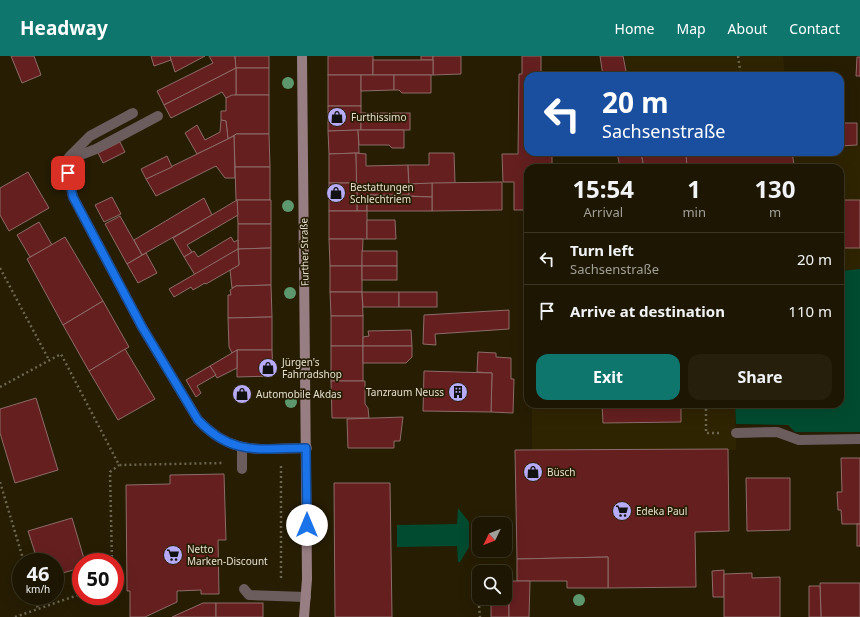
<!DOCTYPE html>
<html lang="en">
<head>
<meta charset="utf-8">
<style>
	:root { --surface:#1c1602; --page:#251f0c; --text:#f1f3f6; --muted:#a09f99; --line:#3a3524; --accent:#0f766e }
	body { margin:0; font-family:"Noto Sans",sans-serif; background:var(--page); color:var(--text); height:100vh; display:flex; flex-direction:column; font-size:15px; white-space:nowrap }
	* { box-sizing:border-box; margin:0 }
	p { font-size:13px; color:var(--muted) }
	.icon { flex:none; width:22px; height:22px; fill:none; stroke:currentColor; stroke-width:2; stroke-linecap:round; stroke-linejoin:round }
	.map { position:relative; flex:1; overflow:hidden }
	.side { position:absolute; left:524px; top:108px; width:320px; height:244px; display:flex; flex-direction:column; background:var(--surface); border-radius:12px; box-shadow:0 4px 16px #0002,0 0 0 1px var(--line) }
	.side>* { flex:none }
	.banner { position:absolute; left:524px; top:16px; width:320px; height:84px; border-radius:12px; box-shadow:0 4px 16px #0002,0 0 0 1px var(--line); background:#1a4fa0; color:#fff; overflow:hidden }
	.needle { width:26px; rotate:227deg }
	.tools { position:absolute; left:472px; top:461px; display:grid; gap:8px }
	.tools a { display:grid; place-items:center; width:40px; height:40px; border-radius:8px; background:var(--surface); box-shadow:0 4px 16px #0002,0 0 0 1px var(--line); font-size:20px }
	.speed { position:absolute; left:12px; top:497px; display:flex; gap:8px; font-size:20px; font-weight:700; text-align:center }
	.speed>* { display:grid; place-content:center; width:52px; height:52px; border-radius:50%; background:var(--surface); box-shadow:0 4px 16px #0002,0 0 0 1px var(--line); line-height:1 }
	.speed small { font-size:10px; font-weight:400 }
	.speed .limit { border:6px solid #d22; background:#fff; color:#111 }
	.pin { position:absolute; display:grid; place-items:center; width:34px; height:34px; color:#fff; margin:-17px; border-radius:8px; box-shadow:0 2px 6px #0006 }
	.me { position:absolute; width:44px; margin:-22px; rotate:0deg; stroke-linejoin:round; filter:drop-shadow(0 0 3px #0008) }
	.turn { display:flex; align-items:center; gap:14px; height:84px; padding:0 12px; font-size:18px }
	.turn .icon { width:52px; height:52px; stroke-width:2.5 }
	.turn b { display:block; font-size:28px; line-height:34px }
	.eta { display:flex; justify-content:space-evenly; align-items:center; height:68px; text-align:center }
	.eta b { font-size:24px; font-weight:700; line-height:28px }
	.cta { display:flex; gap:8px; margin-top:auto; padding:8px 12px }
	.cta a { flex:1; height:46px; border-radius:12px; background:var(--accent); color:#fff; font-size:16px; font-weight:700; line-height:46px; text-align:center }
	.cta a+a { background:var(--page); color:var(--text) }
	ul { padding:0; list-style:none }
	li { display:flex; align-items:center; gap:12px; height:52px; padding:0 12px; border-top:1px solid var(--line) }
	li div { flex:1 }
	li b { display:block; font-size:15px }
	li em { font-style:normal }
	header { display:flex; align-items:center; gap:24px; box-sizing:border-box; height:56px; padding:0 20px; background:var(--accent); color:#fff }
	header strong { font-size:19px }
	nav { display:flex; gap:22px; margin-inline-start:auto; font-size:14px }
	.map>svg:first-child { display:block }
	.built { fill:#2f2401 }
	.green { fill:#014b30 }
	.building { fill:#651f1f; stroke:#8d6c69 }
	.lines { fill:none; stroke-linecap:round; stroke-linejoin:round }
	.path { stroke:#6c654f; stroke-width:2.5; stroke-dasharray:2 3; stroke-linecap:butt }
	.service { stroke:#6b5c5e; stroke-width:10 }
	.minor { stroke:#6b5c5e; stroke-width:10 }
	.secondary { stroke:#967e82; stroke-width:10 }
	.tree { fill:#5c976d }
	.route-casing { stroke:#114b97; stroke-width:10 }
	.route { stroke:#1a73e8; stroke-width:7 }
	.labels { text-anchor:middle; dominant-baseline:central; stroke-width:3.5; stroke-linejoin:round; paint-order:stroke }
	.poi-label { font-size:10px; fill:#e5e0d1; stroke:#261d03; text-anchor:start }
	.street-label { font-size:10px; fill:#e5e0d1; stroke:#261d03 }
</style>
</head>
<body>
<header>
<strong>Headway</strong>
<nav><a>Home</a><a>Map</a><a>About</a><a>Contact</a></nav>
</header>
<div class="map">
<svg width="860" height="561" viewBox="0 0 860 561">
	<rect width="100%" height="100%" fill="#261d03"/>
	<g class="built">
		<polygon points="624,0 783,0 785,20 628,20"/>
		<polygon points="860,89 860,213 840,215 840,112 646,112 643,96 840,96 840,90"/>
		<polygon points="532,348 735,348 736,394 532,394"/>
	</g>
	<g class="green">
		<polygon points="860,213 860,376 795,376 788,369 736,368 735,348 840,348 840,215"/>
		<polygon points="458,452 469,466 469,491 460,506 458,506 457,490 397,491 397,469 457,468"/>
	</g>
	<g class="building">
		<polygon points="11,0 34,0 41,19 22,27"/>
		<polygon points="151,0 170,0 171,4 154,10"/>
		<polygon points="170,0 205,0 175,16"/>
		<polygon points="209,0 235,0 236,12 164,49 157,35 213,7"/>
		<polygon points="235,0 269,0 269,12 236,12"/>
		<rect x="328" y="0" width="45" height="19"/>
		<rect x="421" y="0" width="12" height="4"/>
		<polygon points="433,0 461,0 461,18 433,19"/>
		<polygon points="522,0 541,0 541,20 528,20 528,96 552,96 552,112 528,112 528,154 514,154 514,126 503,126 502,98 518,98 519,18 522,18"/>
		<polygon points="600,0 623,0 627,20 603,20"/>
		<polygon points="857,1 860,1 860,20 856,20"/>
		<rect x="373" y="4" width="60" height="15"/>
		<rect x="236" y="12" width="33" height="27"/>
		<polygon points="236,12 236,39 226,42 222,36 171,62 164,49"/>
		<rect x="328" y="19" width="33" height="31"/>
		<polygon points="361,19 394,19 394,34 361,35"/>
		<polygon points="394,19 431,19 431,37 402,37 399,34 394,34"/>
		<polygon points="232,39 269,39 269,78 236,78 228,83 226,65 221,64 221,55 226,55 226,42"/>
		<polygon points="328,50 361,50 361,74 328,75"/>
		<rect x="361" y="57" width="49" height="17"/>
		<polygon points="221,64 226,65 228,83 197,98 185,77 197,69 205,84 220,76"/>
		<polygon points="840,67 857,67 857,89 840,90"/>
		<polygon points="358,74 359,97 329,98 328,75"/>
		<polygon points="358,74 404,74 404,92 392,92 389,89 359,89"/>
		<polygon points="236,78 269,78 270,111 235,111 234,80"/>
		<polygon points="234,80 235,122 225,122 216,110 156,140 146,123"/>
		<polygon points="120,86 125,96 103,107 98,97"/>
		<polygon points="617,96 641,96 644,112 620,112"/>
		<polygon points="641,96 686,96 687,112 644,112"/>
		<polygon points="686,96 792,96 794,109 760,112 687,112"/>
		<polygon points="356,97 357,127 329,127 329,98"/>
		<polygon points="356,97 366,98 366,110 408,109 409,139 367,139 367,155 357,155"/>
		<polygon points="429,97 454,97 455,127 409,128 408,109 429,109"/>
		<polygon points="167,100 172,111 146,123 141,113"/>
		<polygon points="235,111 270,111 270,144 236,144"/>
		<polygon points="28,116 49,152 9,175 0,159 0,132"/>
		<polygon points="502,126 502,154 432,155 432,127"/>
		<rect x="329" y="127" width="28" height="28"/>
		<polygon points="432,127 432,141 409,140 409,128"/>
		<polygon points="367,139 432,141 432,155 367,155"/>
		<polygon points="112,141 121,158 104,166 95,149"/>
		<polygon points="204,142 212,159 142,199 134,184"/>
		<polygon points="237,144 271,144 271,168 238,168"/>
		<polygon points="237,144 238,159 187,189 192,196 184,201 173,182"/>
		<rect x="840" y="144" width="20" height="48"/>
		<rect x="329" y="155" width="38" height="28"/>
		<polygon points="120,160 142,199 127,208 105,168"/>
		<polygon points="367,164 395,164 396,183 367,183"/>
		<polygon points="39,166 52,189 30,201 17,179"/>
		<polygon points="238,168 271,168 271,192 238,193"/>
		<polygon points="65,181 103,245 63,269 27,203"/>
		<polygon points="231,181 234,186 238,184 238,193 195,219 184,201 194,195 198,201"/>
		<polygon points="329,183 363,183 362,210 330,210"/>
		<polygon points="271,192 271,229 236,230 232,232 230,214 239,209 238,193"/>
		<polygon points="238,193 239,209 206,228 205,227 193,234 191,231 174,241 169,233"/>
		<rect x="362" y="195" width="35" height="15"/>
		<polygon points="146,197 157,217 138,227 127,208"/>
		<rect x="330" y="210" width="32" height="26"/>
		<rect x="362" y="210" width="35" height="14"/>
		<polygon points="271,229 272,261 228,262 228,239 231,239 230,234 236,230"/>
		<polygon points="330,236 362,236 363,260 331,260"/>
		<polygon points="362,236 399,236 399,251 363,251"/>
		<rect x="399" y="236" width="38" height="15"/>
		<polygon points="103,245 129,291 89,315 63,269"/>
		<polygon points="509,254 509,273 435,278 436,289 423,288 424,259"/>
		<rect x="331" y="260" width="32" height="30"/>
		<polygon points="272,261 272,294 237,294 232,297 229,291 228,262"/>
		<polygon points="411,274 412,290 363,290 363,281 369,280 368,275"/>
		<rect x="331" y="290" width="32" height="35"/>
		<polygon points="363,290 412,290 412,301 406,307 363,307"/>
		<polygon points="125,293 155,343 118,364 89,315"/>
		<polygon points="237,294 272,294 273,320 237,321"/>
		<polygon points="237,294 237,312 217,322 210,310"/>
		<polygon points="478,296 496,297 496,301 511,302 511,323 514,323 513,357 491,356 492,317 477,316"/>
		<polygon points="210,310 216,319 197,330 201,337 196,341 186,324"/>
		<polygon points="424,315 492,317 491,356 423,355"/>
		<polygon points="331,325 365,325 365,348 368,352 369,362 332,362"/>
		<polygon points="36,342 58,414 15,427 0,377 0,353"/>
		<polygon points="602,348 681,348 681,366 603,367"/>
		<polygon points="403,361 400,385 394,385 394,392 348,392 347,363"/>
		<polygon points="728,393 729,475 695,476 696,531 608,532 608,501 517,503 515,394"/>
		<polygon points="841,402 860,402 860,468 842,468 841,454 838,454 837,436 842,436"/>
		<polygon points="224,418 226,484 218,484 219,538 201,538 201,534 177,535 177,546 145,561 130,561 130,535 127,535 126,429 170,428 170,419"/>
		<polygon points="746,422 790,422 790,474 747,475"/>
		<polygon points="334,427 390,427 392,561 335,561"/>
		<polygon points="72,462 85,506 81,506 81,512 55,519 55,506 38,506 28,475"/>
		<rect x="857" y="468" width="3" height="22"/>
		<polygon points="608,501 608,532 567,532 567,525 517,525 517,503"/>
		<polygon points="724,514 724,541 713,541 712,515"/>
		<polygon points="752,517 752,522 780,521 780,561 724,561 724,518"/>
		<polygon points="505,525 509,525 509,561 491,561 491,542 505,542"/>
		<polygon points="509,525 530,525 529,561 509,561"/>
		<polygon points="820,527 860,527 860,561 821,561"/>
		<polygon points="809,530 820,530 821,561 809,561"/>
		<polygon points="203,547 216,547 216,561 172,561"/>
		<rect x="216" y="547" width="47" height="14"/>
	</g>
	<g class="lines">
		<g class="path">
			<polyline points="738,0 741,20"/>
			<polyline points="0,212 49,304"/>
			<polyline points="0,331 61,298 119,409 224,407"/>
			<polyline points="706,348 706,377 720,377"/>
			<polyline points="281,410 281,523"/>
			<polyline points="0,426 24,506"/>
			<polyline points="112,506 110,416 119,409"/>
			<polyline points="34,540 38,553"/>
			<polyline points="479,550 480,561"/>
			<polyline points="15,561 81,538"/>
		</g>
		<g class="service">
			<polyline points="69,101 90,80 133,57"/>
			<polyline points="65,105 96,93 158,60"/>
			<polyline points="242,413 242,392"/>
			<polyline points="244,533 249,539 306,541"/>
		</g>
		<g class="minor">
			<path d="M65,105L73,141L142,271L198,364C233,401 260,392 307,392"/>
			<polyline points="736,377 777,376 799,384 860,383"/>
		</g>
		<polyline class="secondary" points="302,0 307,523 304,561"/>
	</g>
	<g class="tree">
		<circle cx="288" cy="27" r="6"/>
		<circle cx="288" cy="150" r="6"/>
		<circle cx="290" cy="237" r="6"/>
		<circle cx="291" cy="346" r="6"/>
		<circle cx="579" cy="544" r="6"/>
	</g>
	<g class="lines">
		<defs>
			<path id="route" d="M68,117L73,141L142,271L198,364C233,401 260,392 306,392L307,469"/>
		</defs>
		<use href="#route" class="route-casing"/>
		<use href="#route" class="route"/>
	</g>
	<defs>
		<symbol id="shop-disc" viewBox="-11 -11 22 22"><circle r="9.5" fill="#b7abf8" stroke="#261d03"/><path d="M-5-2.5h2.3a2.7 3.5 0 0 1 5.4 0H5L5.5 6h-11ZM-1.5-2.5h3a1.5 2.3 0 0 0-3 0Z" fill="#111"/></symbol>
		<symbol id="building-disc" viewBox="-11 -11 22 22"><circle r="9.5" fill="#b7abf8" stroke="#261d03"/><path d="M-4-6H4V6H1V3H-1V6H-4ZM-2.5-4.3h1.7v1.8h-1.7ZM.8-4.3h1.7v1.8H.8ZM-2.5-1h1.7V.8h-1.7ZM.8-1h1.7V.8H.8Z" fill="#111"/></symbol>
		<symbol id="supermarket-disc" viewBox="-11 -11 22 22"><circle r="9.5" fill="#b7abf8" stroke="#261d03"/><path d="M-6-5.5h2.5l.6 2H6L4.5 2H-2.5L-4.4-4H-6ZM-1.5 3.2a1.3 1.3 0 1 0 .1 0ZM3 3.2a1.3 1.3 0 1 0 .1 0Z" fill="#111"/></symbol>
	</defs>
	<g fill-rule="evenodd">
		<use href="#shop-disc" x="326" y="50" width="22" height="22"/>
		<use href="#shop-disc" x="325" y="126" width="22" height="22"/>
		<use href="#shop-disc" x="257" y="301" width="22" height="22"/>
		<use href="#building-disc" x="447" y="325" width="22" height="22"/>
		<use href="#shop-disc" x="231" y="327" width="22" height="22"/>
		<use href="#shop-disc" x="522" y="405" width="22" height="22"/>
		<use href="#supermarket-disc" x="611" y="444" width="22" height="22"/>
		<use href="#supermarket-disc" x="162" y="488" width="22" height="22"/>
	</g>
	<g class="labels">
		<g class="poi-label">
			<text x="351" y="61">Furthissimo</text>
			<text x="350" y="131">Bestattungen<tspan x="350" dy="12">Schlechtriem</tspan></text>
			<text x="282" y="306">Jürgen's<tspan x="282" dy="12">Fahrradshop</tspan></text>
			<text x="444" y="336" text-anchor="end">Tanzraum Neuss</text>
			<text x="256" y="338">Automobile Akdas</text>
			<text x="547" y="416">Büsch</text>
			<text x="636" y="455">Edeka Paul</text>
			<text x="187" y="493">Netto<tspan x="187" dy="12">Marken-Discount</tspan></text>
		</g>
		<g class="street-label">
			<text transform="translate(304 196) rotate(-91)">Further Straße</text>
		</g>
	</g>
</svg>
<div class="tools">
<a><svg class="needle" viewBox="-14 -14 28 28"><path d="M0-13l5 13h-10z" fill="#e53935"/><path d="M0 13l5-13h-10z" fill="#a09f99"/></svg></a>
<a><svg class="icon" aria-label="search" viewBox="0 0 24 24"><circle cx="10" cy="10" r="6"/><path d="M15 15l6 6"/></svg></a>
</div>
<div class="speed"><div>46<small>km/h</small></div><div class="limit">50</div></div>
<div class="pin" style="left:68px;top:117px;background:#d93025"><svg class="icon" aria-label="arrive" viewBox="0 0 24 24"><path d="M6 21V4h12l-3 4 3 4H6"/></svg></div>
<svg class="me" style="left:307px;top:469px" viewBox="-20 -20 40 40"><circle r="19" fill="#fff"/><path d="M0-13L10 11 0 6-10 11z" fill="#1a73e8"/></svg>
<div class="banner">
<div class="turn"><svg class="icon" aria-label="left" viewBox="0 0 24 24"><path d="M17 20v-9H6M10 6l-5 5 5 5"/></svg><div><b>20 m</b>Sachsenstraße</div></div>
</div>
<section class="side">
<div class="eta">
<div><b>15:54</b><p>Arrival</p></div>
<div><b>1</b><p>min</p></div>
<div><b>130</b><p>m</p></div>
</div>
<ul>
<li><svg class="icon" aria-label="left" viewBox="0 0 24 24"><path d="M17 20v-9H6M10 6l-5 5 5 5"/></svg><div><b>Turn left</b><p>Sachsenstraße</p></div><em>20 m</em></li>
<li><svg class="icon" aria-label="arrive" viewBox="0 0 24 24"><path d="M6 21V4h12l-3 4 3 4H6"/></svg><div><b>Arrive at destination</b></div><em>110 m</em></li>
</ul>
<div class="cta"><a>Exit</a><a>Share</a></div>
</section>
</div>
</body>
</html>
